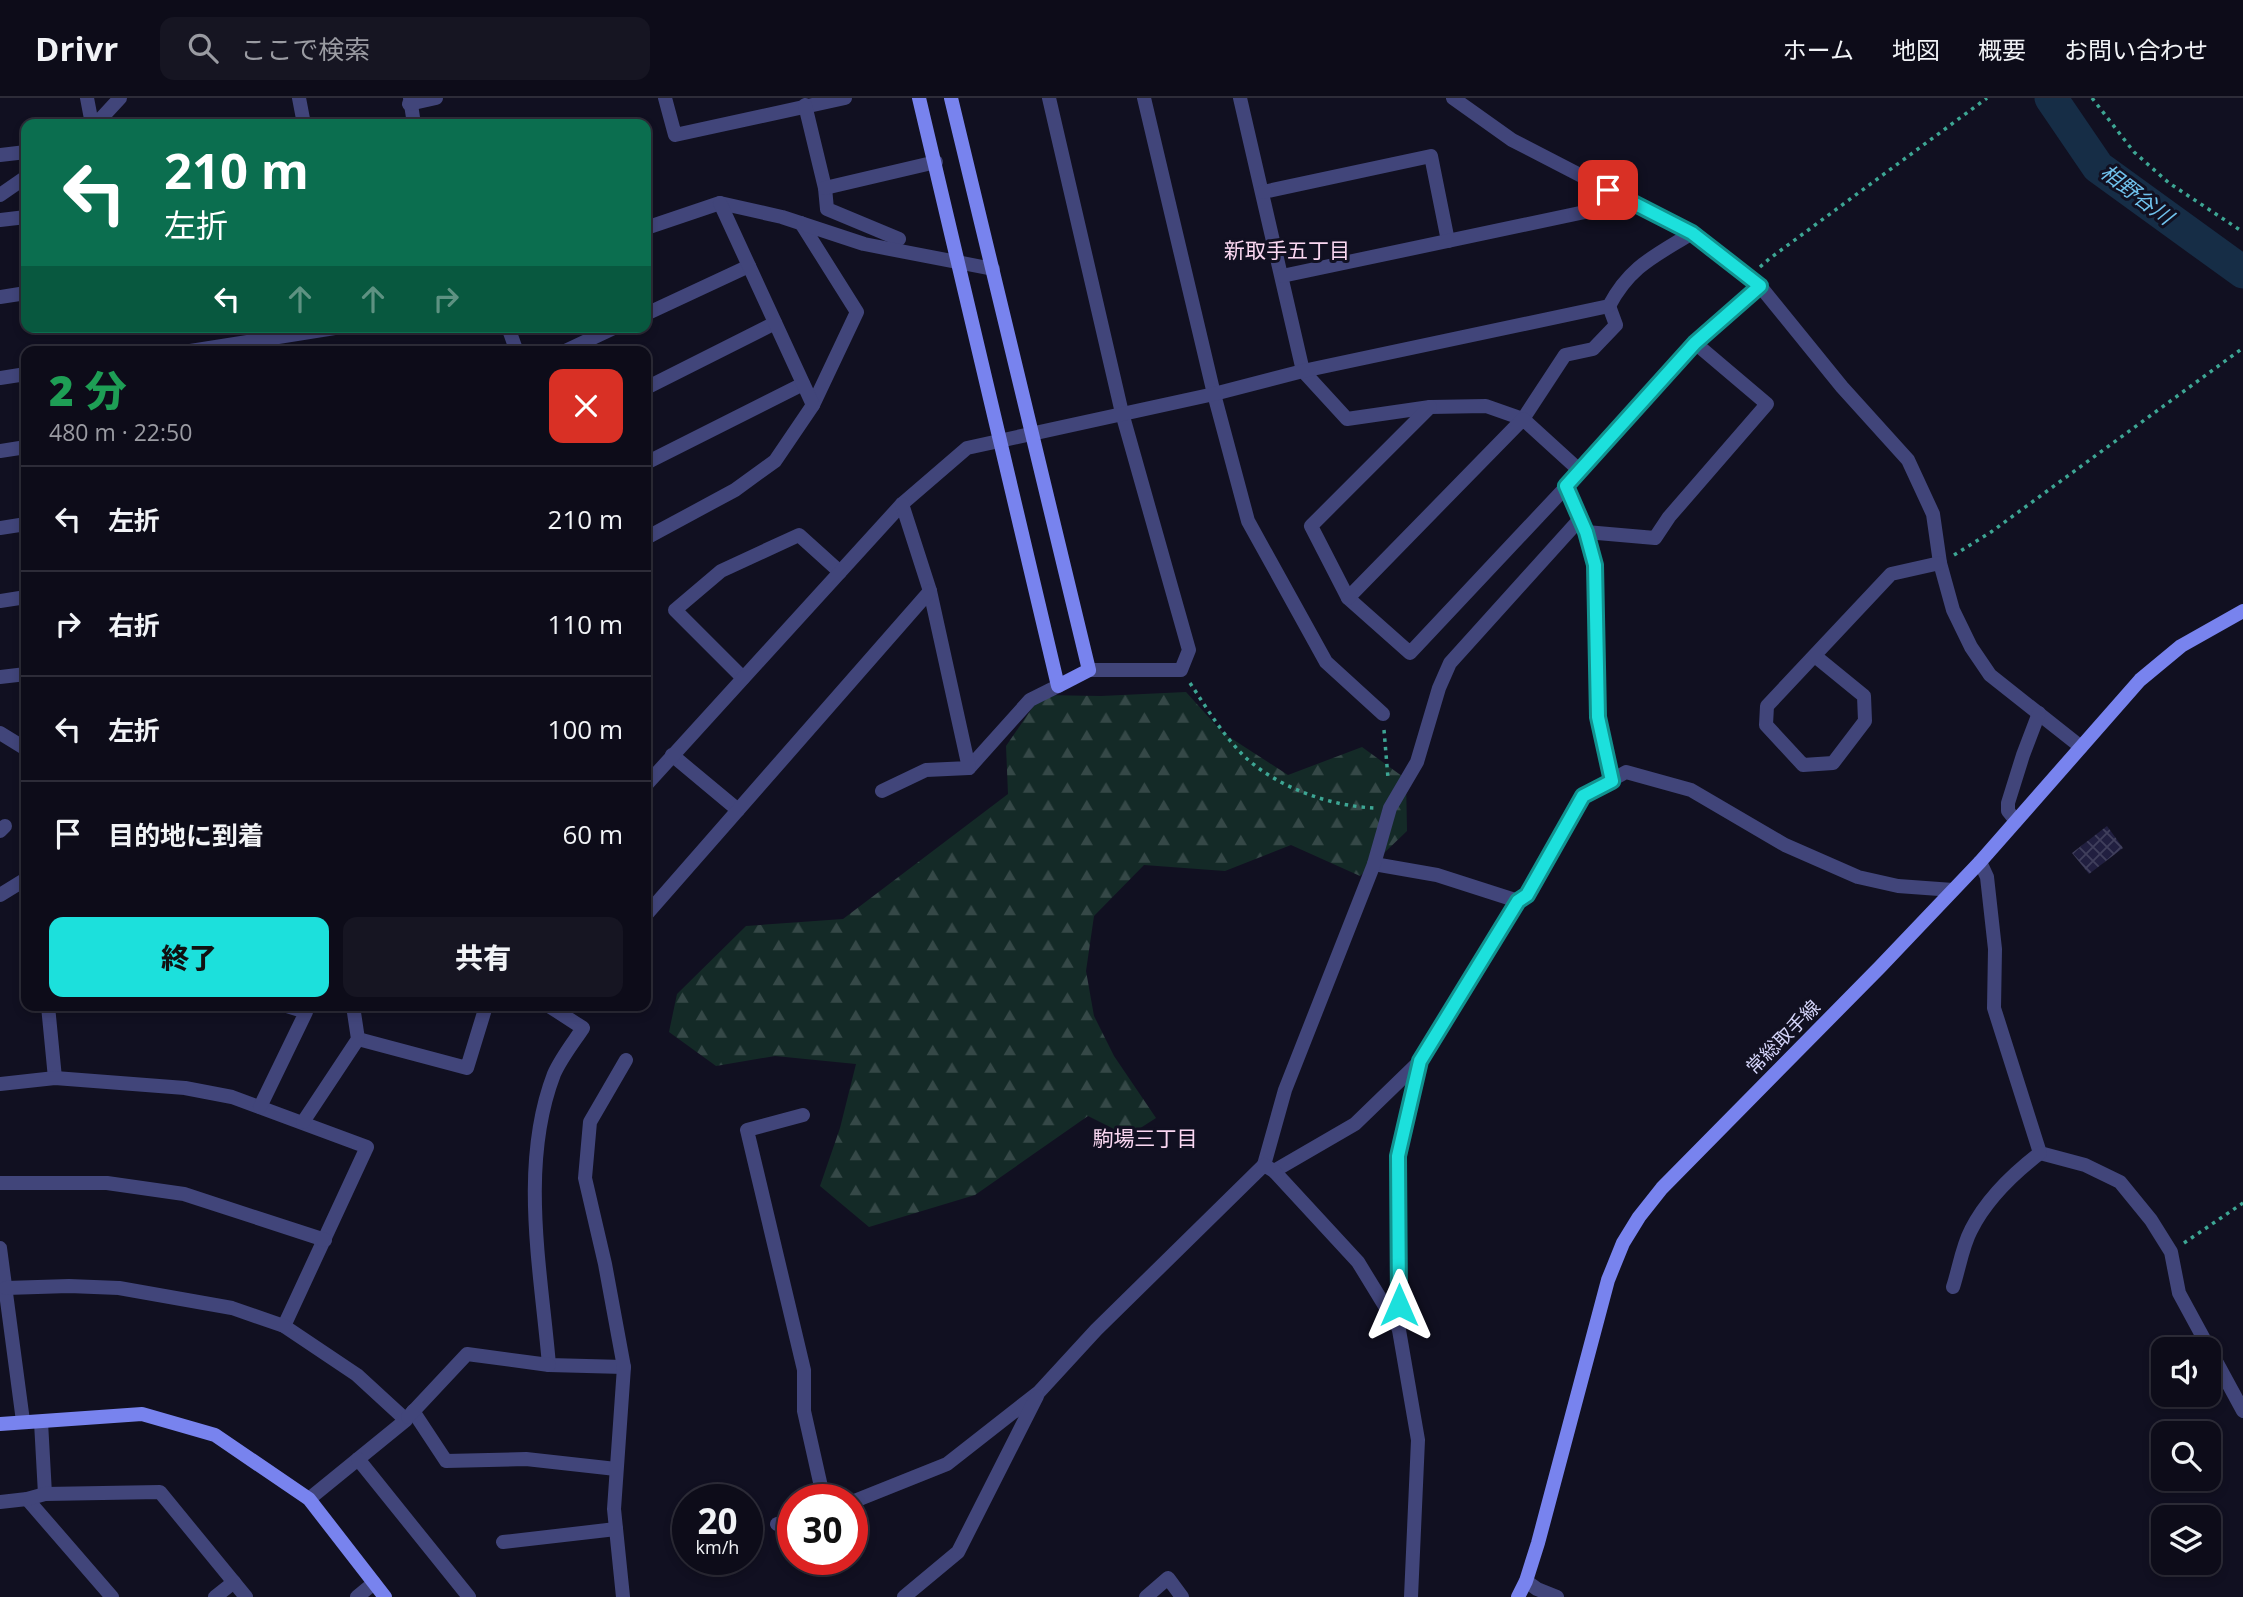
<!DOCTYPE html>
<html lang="ja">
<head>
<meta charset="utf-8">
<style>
	:root { --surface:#0d0c19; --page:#161522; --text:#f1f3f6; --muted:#9a9ba2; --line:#2d2c38; --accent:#1ce0dc }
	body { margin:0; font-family:"Open Sans","Noto Sans JP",sans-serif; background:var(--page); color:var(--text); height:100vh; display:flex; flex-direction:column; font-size:26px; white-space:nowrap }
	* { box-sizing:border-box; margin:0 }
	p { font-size:23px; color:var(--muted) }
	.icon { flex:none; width:38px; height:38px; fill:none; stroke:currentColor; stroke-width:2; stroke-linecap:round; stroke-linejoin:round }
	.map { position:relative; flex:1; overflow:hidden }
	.side { position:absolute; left:21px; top:248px; width:630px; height:665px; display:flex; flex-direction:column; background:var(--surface); border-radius:14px; box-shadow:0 4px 10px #0003,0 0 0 2px var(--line) }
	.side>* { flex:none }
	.hud { position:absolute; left:21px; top:21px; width:630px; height:214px; border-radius:14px; box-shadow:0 4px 10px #0003,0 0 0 2px var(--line); background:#0b6e4f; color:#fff; overflow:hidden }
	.fabs { position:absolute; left:2151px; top:1239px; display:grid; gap:14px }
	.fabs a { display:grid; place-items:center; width:70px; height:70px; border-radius:14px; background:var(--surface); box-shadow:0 4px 10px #0003,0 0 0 2px var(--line); font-size:35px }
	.speed { position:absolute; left:672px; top:1386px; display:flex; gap:14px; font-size:35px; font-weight:700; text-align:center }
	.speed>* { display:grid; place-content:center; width:91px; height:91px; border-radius:50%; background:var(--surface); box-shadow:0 4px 10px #0003,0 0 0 2px var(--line); line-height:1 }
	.speed small { font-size:18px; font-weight:400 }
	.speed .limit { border:10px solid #d22; background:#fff; color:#111 }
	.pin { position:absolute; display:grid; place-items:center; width:60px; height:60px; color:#fff; margin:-30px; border-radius:14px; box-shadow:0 4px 10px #0006 }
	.me { position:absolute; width:77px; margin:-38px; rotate:0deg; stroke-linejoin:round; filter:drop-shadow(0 0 5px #0008) }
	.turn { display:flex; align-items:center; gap:24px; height:147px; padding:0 28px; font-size:32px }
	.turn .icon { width:91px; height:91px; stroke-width:2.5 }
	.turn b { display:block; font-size:49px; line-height:60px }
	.lanes { display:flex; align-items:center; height:66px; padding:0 28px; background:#0003; justify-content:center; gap:35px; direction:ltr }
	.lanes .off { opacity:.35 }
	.round { display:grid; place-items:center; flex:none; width:74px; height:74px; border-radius:14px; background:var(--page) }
	.headline { display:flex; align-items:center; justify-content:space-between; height:119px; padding:0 28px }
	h1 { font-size:42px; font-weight:800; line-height:52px; color:#1e9e55 }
	.primary-button { display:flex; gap:14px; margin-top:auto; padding:14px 28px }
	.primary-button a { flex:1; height:80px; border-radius:14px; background:var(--accent); color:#111; font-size:28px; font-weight:800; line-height:80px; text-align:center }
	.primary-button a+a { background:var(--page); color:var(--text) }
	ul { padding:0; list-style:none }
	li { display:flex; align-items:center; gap:21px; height:105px; padding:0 28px; border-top:2px solid var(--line) }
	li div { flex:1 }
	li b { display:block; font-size:26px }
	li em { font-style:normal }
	header { display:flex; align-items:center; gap:42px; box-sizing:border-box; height:98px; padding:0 35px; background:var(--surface); border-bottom:2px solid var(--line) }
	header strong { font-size:33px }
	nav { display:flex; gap:38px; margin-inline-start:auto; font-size:24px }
	.search { width:490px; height:63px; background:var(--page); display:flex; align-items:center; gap:18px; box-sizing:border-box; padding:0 24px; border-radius:14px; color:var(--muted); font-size:26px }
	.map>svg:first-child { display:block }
	.forest { fill:url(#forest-firs) }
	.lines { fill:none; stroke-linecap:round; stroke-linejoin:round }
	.river { stroke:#162d46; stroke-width:33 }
	.building { fill:url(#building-cross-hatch) }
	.path { stroke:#3da694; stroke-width:3.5; stroke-dasharray:3.5 5; stroke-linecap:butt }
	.street { stroke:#41457a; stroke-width:14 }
	.secondary { stroke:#7883ee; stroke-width:14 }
	.route-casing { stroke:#12928f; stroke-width:18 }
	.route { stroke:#1ce0dc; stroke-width:12 }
	.labels { text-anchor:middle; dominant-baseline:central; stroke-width:6; stroke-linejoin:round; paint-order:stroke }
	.street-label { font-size:19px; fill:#d5d5fa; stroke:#111021 }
	.water-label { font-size:21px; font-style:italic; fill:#70c2ed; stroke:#111021 }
	.neighbourhood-label { font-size:21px; fill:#fad7f1; stroke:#111021 }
</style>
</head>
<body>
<header>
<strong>Drivr</strong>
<div class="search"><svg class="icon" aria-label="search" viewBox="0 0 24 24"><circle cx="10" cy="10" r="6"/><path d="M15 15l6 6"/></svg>ここで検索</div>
<nav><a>ホーム</a><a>地図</a><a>概要</a><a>お問い合わせ</a></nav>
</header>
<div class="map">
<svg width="2243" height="1499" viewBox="0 0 2243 1499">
	<defs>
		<pattern id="forest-firs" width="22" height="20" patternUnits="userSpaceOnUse" patternTransform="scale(1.75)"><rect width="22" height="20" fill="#142a27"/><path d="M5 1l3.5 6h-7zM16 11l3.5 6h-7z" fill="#354847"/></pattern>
		<pattern id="building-cross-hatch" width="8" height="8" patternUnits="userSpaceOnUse" patternTransform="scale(1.75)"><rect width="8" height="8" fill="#211f40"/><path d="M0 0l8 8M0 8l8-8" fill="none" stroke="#403f5c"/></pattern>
	</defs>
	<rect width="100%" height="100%" fill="#111021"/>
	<polygon class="forest" points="1186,594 1223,635 1288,677 1362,649 1406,681 1407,733 1360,778 1291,747 1225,773 1144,767 1094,818 1086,873 1094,918 1114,958 1156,1020 1128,1038 1088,1018 975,1097 869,1129 820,1088 840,1030 856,966 775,958 716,968 669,934 677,896 746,828 843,821 1008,696 1006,648 1041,597 1101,598"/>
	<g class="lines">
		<polyline class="river" points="2051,0 2098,69 2243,174"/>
	</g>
	<polygon class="building" points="2107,728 2123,750 2089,776 2072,755"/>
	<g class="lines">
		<g class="path">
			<polyline points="2092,0 2134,54 2169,85 2243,134"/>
			<polyline points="1760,169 1769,161 1987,0"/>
			<polyline points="1954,457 1991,434 2243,250"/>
			<path d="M1190,585C1206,609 1221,634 1241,655C1273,688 1329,708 1374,710"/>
			<polyline points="1384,632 1388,680"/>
			<polyline points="2184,1145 2243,1105"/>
		</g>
		<g class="street">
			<polyline points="87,0 92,26"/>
			<polyline points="299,0 304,26"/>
			<polyline points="410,0 414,26"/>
			<polyline points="665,0 675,37 845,0"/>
			<polyline points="1049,0 1122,315 1189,552 1181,572 1089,572"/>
			<polyline points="1144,0 1214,296 1248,423 1326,564 1383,616"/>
			<polyline points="1240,0 1303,273 1347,321 1430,309 1486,308 1523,321 1565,257 1593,251 1616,227 1609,208"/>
			<polyline points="1453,0 1512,42 1692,135 1760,188 1842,289 1908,362 1933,416 1940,465 1953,512 1971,549 1990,577 2081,649"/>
			<polyline points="409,6 436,0"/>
			<polyline points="805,7 825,90 827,111 899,141"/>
			<polyline points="96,26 120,0"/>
			<polyline points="0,57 26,54"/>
			<polyline points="825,90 936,64"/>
			<polyline points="1263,94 1431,58 1448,143"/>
			<polyline points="0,97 26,79"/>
			<polyline points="0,122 26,119"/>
			<polyline points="801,125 857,214 813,307"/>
			<polyline points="646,130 720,105 782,119 864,146 993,171"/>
			<polyline points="1282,178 1632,104"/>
			<polyline points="0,199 26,195"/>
			<polyline points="646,216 749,168"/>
			<polyline points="261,229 266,254"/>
			<polyline points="508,229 517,254"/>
			<polyline points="184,254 341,229"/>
			<polyline points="563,254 616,229"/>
			<polyline points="0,280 26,276"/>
			<polyline points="646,290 775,225"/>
			<polyline points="1430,309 1311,428 1348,500 1410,555 1566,389 1695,245 1760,188"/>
			<polyline points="0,353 26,349"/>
			<polyline points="646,365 803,286"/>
			<polyline points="1566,389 1586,434 1655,440 1669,419 1767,306 1695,245"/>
			<polyline points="0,430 26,426"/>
			<polyline points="1586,434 1595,467 1598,619 1612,683"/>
			<polyline points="646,440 735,392 775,363 813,307 720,105"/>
			<polyline points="1348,500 1523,321 1579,372"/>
			<polyline points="0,503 26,499"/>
			<polyline points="1815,558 1864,598 1865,623 1833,665 1803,667 1766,627 1767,608 1891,476 1940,465"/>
			<polyline points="0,579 26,576"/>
			<polyline points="743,580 675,512 721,473 799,437 840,474"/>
			<polyline points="0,635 26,651"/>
			<polyline points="672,657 738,712"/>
			<polyline points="969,670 1030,602 1058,588"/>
			<path d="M646,687L902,406L967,350L1214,296L1303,273L1609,208C1630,168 1655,158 1692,135"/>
			<polyline points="882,693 926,672 969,670 930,493 902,406"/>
			<polyline points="2016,723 2008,713 2008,705 2023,657 2039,615"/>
			<polyline points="0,733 5,728"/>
			<polyline points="1980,764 1987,779 1995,851 1994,910 2040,1055 2085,1067 2120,1084 2151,1122 2171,1154 2179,1195 2243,1313"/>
			<polyline points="1374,766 1437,777 1518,803"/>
			<polyline points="0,797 26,781"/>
			<polyline points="646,817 930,493"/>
			<polyline points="48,908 55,980"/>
			<path d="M549,908L583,930C573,945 561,960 554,976C519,1067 541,1172 549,1267L624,1269"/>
			<polyline points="358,941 467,970 486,908"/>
			<polyline points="0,986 55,980 185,990 232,999 367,1049 284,1228"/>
			<polyline points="260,1009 306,914 287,908"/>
			<polyline points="803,1017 747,1032 804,1272 804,1313 824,1402"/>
			<polyline points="303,1024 358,941 353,908"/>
			<polyline points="1264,1067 1285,992 1374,766 1390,710 1417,664 1439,590 1450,565 1580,421"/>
			<polyline points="1274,1073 1355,1026 1419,964"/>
			<polyline points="0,1085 107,1085 184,1096 325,1142"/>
			<polyline points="0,1150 23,1323"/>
			<path d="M1953,1189C1959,1171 1962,1149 1971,1132C1986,1102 2014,1075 2040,1055"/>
			<polyline points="6,1190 69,1188 119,1190 232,1210 284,1228 357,1277 406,1322 309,1401"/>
			<polyline points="413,1313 446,1363 526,1361 616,1371"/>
			<polyline points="408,1319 467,1256 549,1267"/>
			<polyline points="41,1324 45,1396"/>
			<polyline points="358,1361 469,1499"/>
			<polyline points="27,1401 112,1499"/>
			<polyline points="0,1404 27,1401 45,1396 160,1394 246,1499"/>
			<polyline points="852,1404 947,1366 1039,1294 1096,1232 1264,1067 1274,1073 1358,1164 1399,1231"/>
			<polyline points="777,1426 793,1422"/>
			<polyline points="503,1444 616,1431"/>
			<polyline points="1526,1483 1537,1491 1557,1499"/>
			<polyline points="215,1499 234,1484"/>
			<polyline points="357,1499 374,1485"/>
			<polyline points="623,1499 614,1411 624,1269 605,1166 585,1080 590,1024 626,962"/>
			<polyline points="904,1499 958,1454 1037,1298"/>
			<polyline points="1146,1499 1168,1480 1182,1499"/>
			<polyline points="1411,1499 1418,1342 1399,1232 1398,1058 1420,963 1518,803 1527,797 1583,698 1626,674 1691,692 1785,747 1858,779 1898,788 1953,792"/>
		</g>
		<g class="secondary">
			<polyline points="919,0 1058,588 1089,572 951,0"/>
			<polyline points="0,1326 142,1316 215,1337 309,1401 385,1499"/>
			<polyline points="1518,1499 1526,1483 1538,1445 1608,1182 1623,1145 1639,1119 1662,1090 1880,869 1980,764 2140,582 2181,548 2243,513"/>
		</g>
	</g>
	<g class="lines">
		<defs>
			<polyline id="route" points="1399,1207 1398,1058 1420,963 1518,803 1527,797 1583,698 1612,683 1598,619 1595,467 1586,434 1566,388 1695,245 1760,188 1692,135 1608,92"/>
		</defs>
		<use href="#route" class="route-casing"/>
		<use href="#route" class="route"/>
	</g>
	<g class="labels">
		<g class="street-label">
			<text transform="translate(1783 939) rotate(-45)">常総取手線</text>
		</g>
		<g class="water-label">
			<text transform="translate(2137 96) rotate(37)">相野谷川</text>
		</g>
		<g class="neighbourhood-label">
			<text x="1287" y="152">新取手五丁目</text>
			<text x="1145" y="1040">駒場三丁目</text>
		</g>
	</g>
</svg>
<div class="fabs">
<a><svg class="icon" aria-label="sound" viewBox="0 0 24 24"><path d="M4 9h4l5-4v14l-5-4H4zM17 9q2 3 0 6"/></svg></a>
<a><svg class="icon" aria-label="search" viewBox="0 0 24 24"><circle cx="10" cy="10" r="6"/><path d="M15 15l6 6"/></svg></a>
<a><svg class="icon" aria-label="layers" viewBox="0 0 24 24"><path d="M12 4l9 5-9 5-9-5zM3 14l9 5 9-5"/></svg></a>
</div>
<div class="speed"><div>20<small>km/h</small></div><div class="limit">30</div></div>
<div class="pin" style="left:1608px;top:92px;background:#d93025"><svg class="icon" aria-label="arrive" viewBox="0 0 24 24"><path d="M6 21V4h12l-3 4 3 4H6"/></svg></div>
<svg class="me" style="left:1399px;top:1207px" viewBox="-20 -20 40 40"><path d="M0-17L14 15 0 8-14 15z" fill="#1ce0dc" stroke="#fff" stroke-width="4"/></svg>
<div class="hud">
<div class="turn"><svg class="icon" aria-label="left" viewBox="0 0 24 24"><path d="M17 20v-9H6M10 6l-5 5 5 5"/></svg><div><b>210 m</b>左折</div></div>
<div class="lanes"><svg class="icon" aria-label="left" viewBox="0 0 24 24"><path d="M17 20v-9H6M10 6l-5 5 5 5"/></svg><svg class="icon off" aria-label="ahead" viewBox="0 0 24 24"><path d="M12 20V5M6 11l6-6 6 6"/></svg><svg class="icon off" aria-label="ahead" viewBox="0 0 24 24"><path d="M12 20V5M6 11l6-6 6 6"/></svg><svg class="icon off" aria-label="right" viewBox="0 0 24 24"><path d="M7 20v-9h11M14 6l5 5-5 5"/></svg></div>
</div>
<section class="side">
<div class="headline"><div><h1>2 分</h1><p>480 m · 22:50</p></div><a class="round" style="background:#d93025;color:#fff"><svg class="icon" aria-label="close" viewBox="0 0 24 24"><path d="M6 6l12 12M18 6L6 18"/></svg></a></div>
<ul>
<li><svg class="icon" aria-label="left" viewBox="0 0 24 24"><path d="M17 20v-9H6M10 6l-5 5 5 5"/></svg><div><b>左折</b></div><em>210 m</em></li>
<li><svg class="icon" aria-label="right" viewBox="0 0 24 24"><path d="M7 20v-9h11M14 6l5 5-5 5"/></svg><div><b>右折</b></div><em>110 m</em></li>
<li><svg class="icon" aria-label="left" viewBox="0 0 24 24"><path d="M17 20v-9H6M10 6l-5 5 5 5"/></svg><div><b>左折</b></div><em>100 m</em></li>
<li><svg class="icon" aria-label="arrive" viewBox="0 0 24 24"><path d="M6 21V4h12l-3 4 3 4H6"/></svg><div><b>目的地に到着</b></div><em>60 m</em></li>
</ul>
<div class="primary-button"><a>終了</a><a>共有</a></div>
</section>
</div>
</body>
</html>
